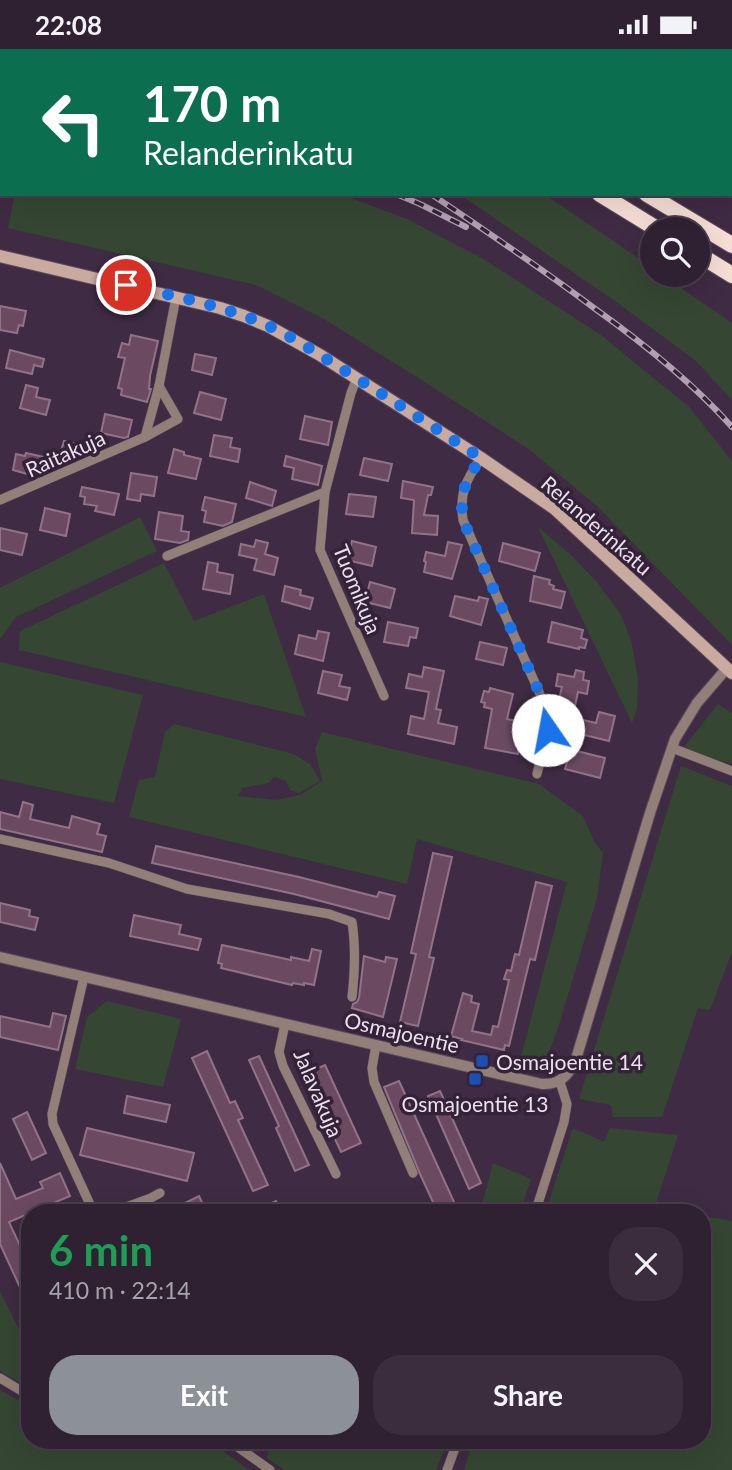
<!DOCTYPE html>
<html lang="en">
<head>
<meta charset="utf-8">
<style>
	:root { --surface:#2f2032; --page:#3b2d3e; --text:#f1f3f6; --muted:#a7a3ac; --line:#4a3e4d; --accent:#8c9099 }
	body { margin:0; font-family:Lato,sans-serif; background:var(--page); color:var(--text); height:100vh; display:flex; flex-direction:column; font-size:26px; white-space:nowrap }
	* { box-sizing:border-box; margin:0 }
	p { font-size:23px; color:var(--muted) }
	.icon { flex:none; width:38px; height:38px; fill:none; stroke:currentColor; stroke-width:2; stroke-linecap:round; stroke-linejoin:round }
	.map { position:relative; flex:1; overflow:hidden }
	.sheet { position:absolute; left:21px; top:1155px; width:690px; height:245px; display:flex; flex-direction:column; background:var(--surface); border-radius:28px; box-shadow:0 7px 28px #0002,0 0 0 2px var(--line) }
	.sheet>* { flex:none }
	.hud { position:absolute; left:0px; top:0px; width:733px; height:147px; box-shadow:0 7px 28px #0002,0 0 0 2px var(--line); background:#0b6e4f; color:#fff; overflow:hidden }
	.buttons { position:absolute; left:640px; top:168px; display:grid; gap:14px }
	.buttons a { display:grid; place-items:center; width:70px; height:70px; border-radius:50%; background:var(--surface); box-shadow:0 7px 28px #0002,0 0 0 2px var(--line); font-size:35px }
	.pin { position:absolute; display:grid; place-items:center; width:60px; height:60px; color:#fff; margin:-30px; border:4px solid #fff; border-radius:50%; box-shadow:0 2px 7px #0007 }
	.me { position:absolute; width:77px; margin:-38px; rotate:348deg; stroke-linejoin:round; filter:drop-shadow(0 0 5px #0008) }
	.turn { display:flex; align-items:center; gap:24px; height:147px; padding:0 28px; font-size:32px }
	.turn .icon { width:91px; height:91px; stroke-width:2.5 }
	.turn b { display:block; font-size:49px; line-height:60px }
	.round { display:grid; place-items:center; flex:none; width:74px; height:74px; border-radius:28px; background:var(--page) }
	.head { display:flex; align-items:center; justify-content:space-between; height:119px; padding:0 28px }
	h1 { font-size:42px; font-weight:700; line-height:52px; color:#1e9e55 }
	.button { display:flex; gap:14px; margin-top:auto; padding:14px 28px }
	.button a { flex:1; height:80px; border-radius:28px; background:var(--accent); color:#fff; font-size:28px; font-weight:700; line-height:80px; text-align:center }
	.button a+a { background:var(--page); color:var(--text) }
	.status { display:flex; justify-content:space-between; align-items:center; height:49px; padding:0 35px; background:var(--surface); direction:ltr }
	.status svg { height:19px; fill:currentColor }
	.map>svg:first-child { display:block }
	.green { fill:#354732 }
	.building { fill:#6b4a61; stroke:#917388; stroke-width:2 }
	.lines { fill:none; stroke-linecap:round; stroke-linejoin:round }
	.minor-casing { stroke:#5b485e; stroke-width:10 }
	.tertiary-casing { stroke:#5b485e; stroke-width:12 }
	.secondary-casing { stroke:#5b485e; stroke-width:14 }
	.trunk-casing { stroke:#5b485e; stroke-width:18 }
	.minor { stroke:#928078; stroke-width:9 }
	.tertiary { stroke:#928078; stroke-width:10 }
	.secondary { stroke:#c8aa9f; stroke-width:12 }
	.trunk { stroke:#f6ded5; stroke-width:16 }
	.rail-casing { stroke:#b0a0b2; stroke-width:6 }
	.rail { stroke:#342238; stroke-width:3.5; stroke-dasharray:10; stroke-linecap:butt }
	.route { stroke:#1a73e8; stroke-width:12; stroke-dasharray:0 21.6 }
	.transit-dot { fill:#1a4fb4; stroke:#342238; stroke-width:2.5 }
	.labels { text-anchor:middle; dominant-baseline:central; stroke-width:7; stroke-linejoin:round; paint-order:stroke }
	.street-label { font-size:21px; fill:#ecdfee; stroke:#342238 }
	.poi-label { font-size:21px; fill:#ecdfee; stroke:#342238; text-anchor:start }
</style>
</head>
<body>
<div class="status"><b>22:08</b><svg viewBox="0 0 49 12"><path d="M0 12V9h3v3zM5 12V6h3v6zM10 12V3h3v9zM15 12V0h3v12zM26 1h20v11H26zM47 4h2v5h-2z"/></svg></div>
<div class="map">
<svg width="732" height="1421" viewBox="0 0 732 1421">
	<rect width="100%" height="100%" fill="#3f2b43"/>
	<g class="green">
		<polygon points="15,145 340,145 407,170 485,211 601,286 689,358 732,412 732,596 598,458 530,401 431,337 324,270 256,236 8,179"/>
		<polygon points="459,145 544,145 653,219 653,226 662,226 732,274 732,351 696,312 615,252"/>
		<polygon points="140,468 157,502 16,568 0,590 0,539"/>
		<polygon points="538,478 569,504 597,533 621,566 631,591 638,629 637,660 632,674"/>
		<polygon points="164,514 194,572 264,545 306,668 19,601 20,582"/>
		<polygon points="0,613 143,646 114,754 0,730"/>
		<polygon points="718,655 732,664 732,714 693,707 684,698"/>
		<polygon points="174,675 294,705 310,715 320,732 299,744 290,741 286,732 274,728 268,734 242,739 238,747 276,751 300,746 322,732 315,700 322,683 539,735 583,767 594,792 603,804 597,849 558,979 545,1014 540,1020 519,1015 567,833 417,790 407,835 129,768 139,731 155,728 165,683"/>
		<polygon points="681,717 732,737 732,903 710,961 698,959 662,1068 613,1068 611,1056 579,1050"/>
		<polygon points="107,952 181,970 163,1038 75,1020 87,968"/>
		<polygon points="573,1079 604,1093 610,1079 678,1086 655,1157 687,1164 545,1164"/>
		<polygon points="493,1114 531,1130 520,1164 480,1164"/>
		<polygon points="702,1167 732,1172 732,1421 464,1421 473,1391 702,1391"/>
		<polygon points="0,1242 30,1303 30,1338 4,1325 0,1321"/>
		<polygon points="0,1341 30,1358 30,1391 208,1391 249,1421 0,1421"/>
		<polygon points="278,1391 448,1391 436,1421 284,1421 267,1409 270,1395"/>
	</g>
	<g class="building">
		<polygon points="0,257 26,262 23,277 19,276 17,284 0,281"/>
		<polygon points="131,286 158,292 150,327 149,340 151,340 147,353 121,346 122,340 118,339 125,309 118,308 122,294 129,296"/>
		<polygon points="10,301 44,310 42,318 34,316 32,325 6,319"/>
		<polygon points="195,305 216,309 212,326 192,321"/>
		<polygon points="26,336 38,339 36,348 50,351 46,366 20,359"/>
		<polygon points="200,343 226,350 221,371 194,364"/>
		<polygon points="105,365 132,371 128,388 124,389 101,384"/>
		<polygon points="305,367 332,373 328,396 300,390"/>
		<polygon points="214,386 232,389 230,398 240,400 238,413 210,407"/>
		<polygon points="64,392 88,398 86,406 83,407 61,402"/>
		<polygon points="174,400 184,403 184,406 201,410 196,430 168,424"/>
		<polygon points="26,404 44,408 40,425 32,423 31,426 13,421 16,405 25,407"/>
		<polygon points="286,407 322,417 318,436 292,430 294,419 284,417"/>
		<polygon points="364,409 392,415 388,432 360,426"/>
		<polygon points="131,424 157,428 154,447 141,445 140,452 127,450"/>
		<polygon points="403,432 433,438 431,446 428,446 424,466 438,467 437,486 412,484 414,451 401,449"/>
		<polygon points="250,433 276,442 272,457 246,449"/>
		<polygon points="82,438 119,445 114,466 95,462 97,457 84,455 85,448 80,447"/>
		<polygon points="349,445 376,448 373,468 346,465"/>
		<polygon points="205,448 236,455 232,473 223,477 204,473 206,462 202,461"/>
		<polygon points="45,459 70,465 66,487 40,481"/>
		<polygon points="159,463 183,467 181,482 189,483 188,491 180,494 155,490"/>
		<polygon points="0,479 27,485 22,506 0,501"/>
		<polygon points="256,491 268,494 265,505 278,509 274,526 254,521 257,510 239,506 241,495 254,498"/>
		<polygon points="352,492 376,498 372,517 347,511"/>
		<polygon points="448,493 462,496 452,530 424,523 426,513 424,512 426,503 445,507"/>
		<polygon points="503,494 540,504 535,522 499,512"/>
		<polygon points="208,513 218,515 217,523 233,526 230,545 203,540"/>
		<polygon points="534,527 550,531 549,535 554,537 553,540 565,543 561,559 530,552"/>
		<polygon points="370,533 395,540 390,559 365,553"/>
		<polygon points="285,537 301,541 300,546 313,549 310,560 282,552"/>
		<polygon points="455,547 478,552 479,548 488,550 481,576 450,567"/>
		<polygon points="388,573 418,579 416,589 410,588 408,597 384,593"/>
		<polygon points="552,573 583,581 581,589 587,591 585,599 579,598 579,600 548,593"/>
		<polygon points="318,582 329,584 323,612 295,605 299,586 316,590"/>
		<polygon points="480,593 507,599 503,616 476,610"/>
		<polygon points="424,618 444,622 436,660 441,661 438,674 457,678 454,695 408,685 411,667 424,670 429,643 406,639 409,625 422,628"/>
		<polygon points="576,621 584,623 583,631 589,632 587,645 578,643 575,657 558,654 562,638 556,637 558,625 574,628"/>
		<polygon points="323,622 342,626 339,637 350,639 347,651 318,644"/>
		<polygon points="490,639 513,645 507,670 524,673 518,705 485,699 492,660 484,658 485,654 481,653 484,642 489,643"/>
		<polygon points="599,663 615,667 609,692 580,685 583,671 596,674"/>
		<polygon points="577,702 605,709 600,729 565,720 569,706 575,707"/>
		<polygon points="23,753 33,756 30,770 69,779 72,767 100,775 97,785 106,787 102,803 0,780 0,763 19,768"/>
		<polygon points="156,797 299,828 377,848 379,843 395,847 389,870 294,845 152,814"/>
		<polygon points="433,804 452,808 429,908 434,909 418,977 400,973 416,905 411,904"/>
		<polygon points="536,833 552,837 535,911 530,910 509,997 505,996 504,1001 461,991 462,990 451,987 463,944 472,947 471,953 479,955 472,982 491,986 493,977 498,978 509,931 504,930 507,921 511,922 515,905 519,906"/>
		<polygon points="0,854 30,861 29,867 38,869 35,881 0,873"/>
		<polygon points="134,866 181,876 179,885 201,890 198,901 130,887"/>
		<polygon points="222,896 291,911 291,908 309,912 312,900 321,902 314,936 304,934 304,936 293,934 292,936 221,919 222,915 218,914"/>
		<polygon points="364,907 385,913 386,908 397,910 383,968 352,959 353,955 357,953 359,949"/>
		<polygon points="53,964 66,967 58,1001 0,988 0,967 50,978"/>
		<polygon points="207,1002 230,1054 235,1052 243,1069 238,1071 268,1136 253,1142 192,1009"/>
		<polygon points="259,1007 309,1116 295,1122 276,1079 279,1077 249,1011"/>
		<polygon points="325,1016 361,1094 341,1103 305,1025"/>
		<polygon points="399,1032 459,1164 438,1164 420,1125 384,1038"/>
		<polygon points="440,1042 481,1134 469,1140 428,1047"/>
		<polygon points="127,1047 170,1056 166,1073 124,1064"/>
		<polygon points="27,1063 46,1104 32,1111 13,1070"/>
		<polygon points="87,1079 194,1104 187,1132 80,1106"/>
		<polygon points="0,1114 16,1150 43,1139 40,1133 60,1124 70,1147 9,1173 30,1218 30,1260 0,1195"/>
		<polygon points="199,1147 207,1164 189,1164 185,1154"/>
		<polygon points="276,1152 282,1164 249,1164"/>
	</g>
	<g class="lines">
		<defs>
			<g id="minor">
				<polyline points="732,52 732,51"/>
				<polyline points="357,329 351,344 325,443 320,501 384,647"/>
				<polyline points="145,388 178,370 159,337"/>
				<path d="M481,409C466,431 459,444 463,471L543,652L548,681L537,725"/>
				<polyline points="0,451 145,388 159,337 176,248"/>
				<polyline points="167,507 325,443"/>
				<polyline points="672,699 732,722"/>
				<path d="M0,790L109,814L187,840L329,865L352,873C356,899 355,922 352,948"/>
				<polyline points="84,928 52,1065 53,1075 94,1164"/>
				<polyline points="285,975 279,1003 283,1017 336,1125"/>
				<polyline points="376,996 372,1019 374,1033 413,1124"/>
				<polyline points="110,1164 151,1149 160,1144"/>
				<polyline points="535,1164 564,1073 567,1055 560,1033"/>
				<polyline points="0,1329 30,1347"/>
				<polyline points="228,1391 270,1421"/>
				<polyline points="447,1421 458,1391"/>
			</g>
			<path id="tertiary" d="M0,908L542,1035C560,1036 569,1026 576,1010L650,764L675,690L697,654L727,619"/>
			<polyline id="secondary" points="0,207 220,259 244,267 268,277 320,306 481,409 555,460 732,624"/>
			<g id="trunk">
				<polyline points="367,0 369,2"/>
				<polyline points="410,0 413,2"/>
				<polyline points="600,145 657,180"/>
				<polyline points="647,145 732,196"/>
				<polyline points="698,205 732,226"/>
			</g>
		</defs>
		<use href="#minor" class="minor-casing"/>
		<use href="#tertiary" class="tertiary-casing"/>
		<use href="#secondary" class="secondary-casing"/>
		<use href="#trunk" class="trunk-casing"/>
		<use href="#minor" class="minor"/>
		<use href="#tertiary" class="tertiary"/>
		<use href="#secondary" class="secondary"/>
		<use href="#trunk" class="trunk"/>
		<defs>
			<g id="rail">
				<polyline points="217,0 220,2"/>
				<polyline points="0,49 2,49"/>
				<polyline points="396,145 420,155 466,178"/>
				<path d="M431,145C486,182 541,219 594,259C643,294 692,333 732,378"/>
			</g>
		</defs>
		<use href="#rail" class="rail-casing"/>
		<use href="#rail" class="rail"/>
	</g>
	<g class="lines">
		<path class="route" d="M126,236C165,245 206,253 244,267C279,279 311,300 342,320C389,349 435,379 481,409C466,431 459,444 463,471L543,652L548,681"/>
	</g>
	<g class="transit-dot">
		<rect x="475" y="1005" width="14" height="14" rx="3.5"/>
		<rect x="468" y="1023" width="14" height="14" rx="3.5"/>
	</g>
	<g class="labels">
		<g class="street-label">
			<text transform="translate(65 404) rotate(-24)">Raitakuja</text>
			<text transform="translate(597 476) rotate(41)">Relanderinkatu</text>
			<text transform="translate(358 540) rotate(68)">Tuomikuja</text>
			<text transform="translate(402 983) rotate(13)">Osmajoentie</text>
			<text transform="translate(319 1044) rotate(67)">Jalavakuja</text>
		</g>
		<g class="poi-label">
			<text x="496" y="1012">Osmajoentie 14</text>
			<text x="475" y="1054" text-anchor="middle">Osmajoentie 13</text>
		</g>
	</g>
</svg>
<div class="buttons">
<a><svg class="icon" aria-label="search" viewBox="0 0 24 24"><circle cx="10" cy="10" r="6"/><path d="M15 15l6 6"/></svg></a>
</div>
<div class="pin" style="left:126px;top:236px;background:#d93025"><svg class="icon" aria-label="arrive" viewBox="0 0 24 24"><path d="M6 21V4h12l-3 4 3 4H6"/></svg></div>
<svg class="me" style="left:548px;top:681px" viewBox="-20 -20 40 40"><circle r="19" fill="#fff"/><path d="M0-13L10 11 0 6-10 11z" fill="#1a73e8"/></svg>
<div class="hud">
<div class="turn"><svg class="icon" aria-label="left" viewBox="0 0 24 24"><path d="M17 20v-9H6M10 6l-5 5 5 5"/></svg><div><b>170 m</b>Relanderinkatu</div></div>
</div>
<section class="sheet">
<div class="head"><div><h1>6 min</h1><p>410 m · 22:14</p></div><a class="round"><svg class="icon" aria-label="close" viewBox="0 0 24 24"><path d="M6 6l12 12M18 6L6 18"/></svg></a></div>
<div class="button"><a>Exit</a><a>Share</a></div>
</section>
</div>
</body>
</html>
